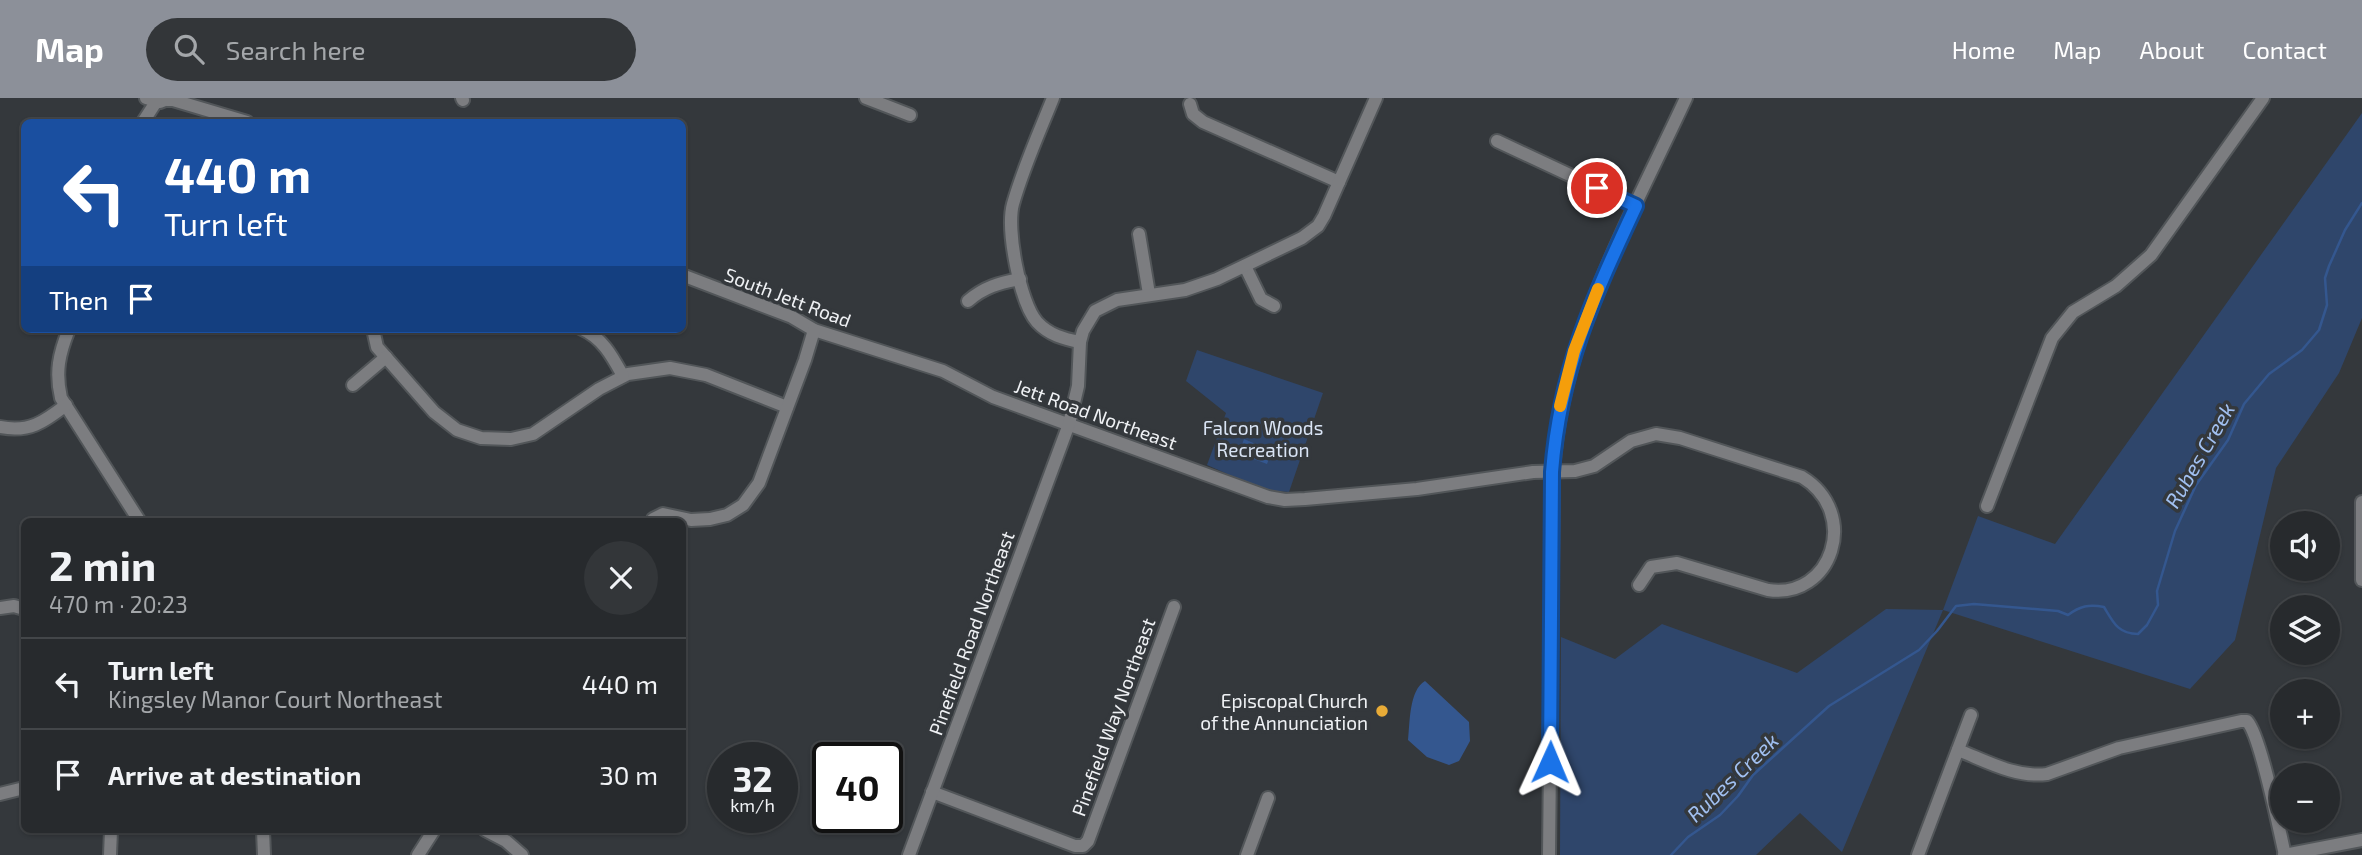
<!DOCTYPE html>
<html lang="en">
<head>
<meta charset="utf-8">
<style>
	:root { --surface:#272a2d; --page:#333639; --text:#f1f3f6; --muted:#a4a7aa; --line:#434649; --accent:#8c9099 }
	body { margin:0; font-family:"Exo 2",sans-serif; background:var(--page); color:var(--text); height:100vh; display:flex; flex-direction:column; font-size:26px; white-space:nowrap }
	* { box-sizing:border-box; margin:0 }
	p { font-size:23px; color:var(--muted) }
	.icon { flex:none; width:38px; height:38px; fill:none; stroke:currentColor; stroke-width:2; stroke-linecap:round; stroke-linejoin:round }
	.map { position:relative; flex:1; overflow:hidden }
	.panel { position:absolute; left:21px; top:420px; width:665px; height:315px; display:flex; flex-direction:column; background:var(--surface); border-radius:10px; box-shadow:0 2px 5px #0004,0 0 0 2px var(--line) }
	.panel>* { flex:none }
	.hud { position:absolute; left:21px; top:21px; width:665px; height:214px; border-radius:10px; box-shadow:0 2px 5px #0004,0 0 0 2px var(--line); background:#1a4fa0; color:#fff; overflow:hidden }
	.controls { position:absolute; left:2270px; top:413px; display:grid; gap:14px }
	.controls a { display:grid; place-items:center; width:70px; height:70px; border-radius:50%; background:var(--surface); box-shadow:0 2px 5px #0004,0 0 0 2px var(--line); font-size:35px }
	.speed { position:absolute; left:707px; top:644px; display:flex; gap:14px; font-size:35px; font-weight:700; text-align:center }
	.speed>* { display:grid; place-content:center; width:91px; height:91px; border-radius:50%; background:var(--surface); box-shadow:0 2px 5px #0004,0 0 0 2px var(--line); line-height:1 }
	.speed small { font-size:18px; font-weight:400 }
	.speed .limit { border:4px solid #111; border-radius:10px; background:#fff; color:#111 }
	.pin { position:absolute; display:grid; place-items:center; width:60px; height:60px; color:#fff; margin:-30px; border:4px solid #fff; border-radius:50%; box-shadow:0 2px 7px #0007 }
	.me { position:absolute; width:77px; margin:-38px; rotate:1deg; stroke-linejoin:round; filter:drop-shadow(0 0 5px #0008) }
	.turn { display:flex; align-items:center; gap:24px; height:147px; padding:0 28px; font-size:32px }
	.turn .icon { width:91px; height:91px; stroke-width:2.5 }
	.turn b { display:block; font-size:49px; line-height:60px }
	.then { display:flex; align-items:center; height:66px; padding:0 28px; background:#0003; gap:14px; font-size:26px }
	.round { display:grid; place-items:center; flex:none; width:74px; height:74px; border-radius:37px; background:var(--page) }
	.overview { display:flex; align-items:center; justify-content:space-between; height:119px; padding:0 28px }
	h1 { font-size:42px; font-weight:700; line-height:52px }
	ul { padding:0; list-style:none }
	li { display:flex; align-items:center; gap:21px; height:91px; padding:0 28px; border-top:2px solid var(--line) }
	li div { flex:1 }
	li b { display:block; font-size:26px }
	li em { font-style:normal }
	header { display:flex; align-items:center; gap:42px; box-sizing:border-box; height:98px; padding:0 35px; background:var(--accent); color:#fff }
	header strong { font-size:33px }
	nav { display:flex; gap:38px; margin-inline-start:auto; font-size:24px }
	.search { width:490px; height:63px; background:var(--page); display:flex; align-items:center; gap:18px; box-sizing:border-box; padding:0 24px; border-radius:38px; color:var(--muted); font-size:26px }
	.map>svg:first-child { display:block }
	.green { fill:#2f466b }
	.water { fill:#34578f }
	.lines { fill:none; stroke-linecap:round; stroke-linejoin:round }
	.stream { stroke:#34578f; stroke-width:2.5 }
	.minor-casing { stroke:#525659; stroke-width:16 }
	.minor { stroke:#7c7d80; stroke-width:12 }
	.route-casing { stroke:#114b97; stroke-width:18 }
	.route { stroke:#1a73e8; stroke-width:12 }
	.slow { stroke:#f59e0b; stroke-width:12 }
	.poi-dot { fill:#e8ab37; stroke:#34383c; stroke-width:2.5 }
	.labels { text-anchor:middle; dominant-baseline:central; stroke-width:7; stroke-linejoin:round; paint-order:stroke }
	.street-label { font-size:19px; fill:#eff1f4; stroke:#34383c }
	.park-label { font-size:19px; fill:#d9e4f5; stroke:#34383c }
	.poi-label { font-size:19px; fill:#eff1f4; stroke:#34383c; text-anchor:end }
	.water-label { font-size:21px; font-style:italic; fill:#a1c0f1; stroke:#34383c }
</style>
</head>
<body>
<header>
<strong>Map</strong>
<div class="search"><svg class="icon" aria-label="search" viewBox="0 0 24 24"><circle cx="10" cy="10" r="6"/><path d="M15 15l6 6"/></svg>Search here</div>
<nav><a>Home</a><a>Map</a><a>About</a><a>Contact</a></nav>
</header>
<div class="map">
<svg width="2362" height="757" viewBox="0 0 2362 757">
	<rect width="100%" height="100%" fill="#34383c"/>
	<g class="green">
		<polygon points="2362,15 2362,220 2339,275 2276,370 2235,542 2190,591 1943,512 1842,754 1800,715 1756,757 1560,757 1561,539 1615,561 1662,526 1797,575 1886,511 1943,512 1978,418 2055,446"/>
		<polygon points="1197,252 1323,295 1289,394 1264,392 1207,367 1226,315 1186,283"/>
	</g>
	<g class="water">
		<polygon points="1244,341 1272,353 1267,366 1243,357 1242,359 1238,358"/>
		<path d="M1425,583L1469,624L1470,643L1459,663L1449,667L1427,659L1408,642C1410,625 1409,592 1425,583Z"/>
	</g>
	<g class="lines">
		<path class="stream" d="M1671,757L1688,739L1720,717L1738,698L1753,677L1829,608L1919,552L1937,533L1956,508L1974,506L2058,513L2068,517C2080,508 2089,506 2104,509C2113,524 2118,536 2138,536L2147,527L2158,507L2157,493L2175,433L2196,387L2228,342L2244,306L2269,276L2302,252L2319,232L2327,207L2325,180L2329,168L2345,132L2362,105"/>
		<defs>
			<g id="minor">
				<polyline points="146,0 160,4 170,0"/>
				<polyline points="462,0 463,2"/>
				<polyline points="866,0 910,17"/>
				<path d="M1053,0C1039,35 1023,70 1013,106C1006,131 1020,205 1037,224C1049,237 1064,241 1080,244"/>
				<polyline points="167,2 173,2 247,24"/>
				<polyline points="1190,6 1193,16 1203,24 1339,84"/>
				<polyline points="143,24 156,4"/>
				<polyline points="1497,43 1636,108"/>
				<polyline points="1139,136 1149,196"/>
				<polyline points="1245,168 1261,201 1274,208"/>
				<path d="M682,177L792,219L814,232L943,273L993,299L1268,399L1285,402L1305,401L1417,391L1533,374L1575,373L1594,368L1631,343L1656,336L1680,340L1802,379C1861,415 1832,502 1768,492L1677,465L1651,469L1639,487"/>
				<path d="M968,203C984,189 999,185 1020,181"/>
				<path d="M69,231C59,256 55,274 61,300L140,424"/>
				<polyline points="373,231 377,249 434,314 457,332 481,340 511,341 533,336 599,291 628,276 670,270 706,277 787,309"/>
				<path d="M582,231C603,240 613,260 623,278"/>
				<polyline points="353,287 386,259"/>
				<path d="M0,329C29,335 44,324 66,307"/>
				<polyline points="1987,408 2052,240 2073,214 2116,188 2151,157 2263,0"/>
				<polyline points="653,421 663,416 691,422 710,421 727,417 743,407 759,385 805,262 814,232"/>
				<polyline points="2362,482 2362,404"/>
				<polyline points="0,510 14,508 24,511"/>
				<path d="M1958,652C1986,663 2016,680 2047,676L2119,650L2241,623H2247C2261,638 2279,732 2285,757"/>
				<polyline points="932,694 1075,748 1083,748 1088,743 1174,509"/>
				<polyline points="0,696 24,690"/>
				<polyline points="263,732 264,757"/>
				<polyline points="485,732 506,743 522,757"/>
				<polyline points="110,757 111,732"/>
				<polyline points="418,757 434,732"/>
				<polyline points="909,757 1069,326 1078,288 1080,244 1083,233 1095,213 1117,202 1185,192 1217,181 1302,140 1318,128 1324,118 1376,0"/>
				<polyline points="1247,757 1268,700"/>
				<path d="M1549,757L1553,374C1561,240 1630,121 1686,0"/>
				<polyline points="1918,757 1971,617"/>
				<polyline points="2284,757 2362,742"/>
			</g>
		</defs>
		<use href="#minor" class="minor-casing"/>
		<use href="#minor" class="minor"/>
	</g>
	<g class="lines">
		<defs>
			<path id="route" d="M1550,664L1552,374C1560,271 1593,200 1636,108L1597,90"/>
		</defs>
		<use href="#route" class="route-casing"/>
		<use href="#route" class="route"/>
		<polyline class="slow" points="1560,308 1574,253 1598,191"/>
	</g>
	<circle class="poi-dot" cx="1382" cy="613" r="7"/>
	<g class="labels">
		<g class="street-label">
			<text transform="translate(788 199) rotate(21)">South Jett Road</text>
			<text transform="translate(1096 316) rotate(20)">Jett Road Northeast</text>
			<text transform="translate(971 535) rotate(-70)">Pinefield Road Northeast</text>
			<text transform="translate(1113 619) rotate(-70)">Pinefield Way Northeast</text>
		</g>
		<g class="park-label">
			<text x="1263" y="329">Falcon Woods<tspan x="1263" dy="22">Recreation</tspan></text>
		</g>
		<g class="poi-label">
			<text x="1368" y="602">Episcopal Church<tspan x="1368" dy="22">of the Annunciation</tspan></text>
		</g>
		<g class="water-label">
			<text transform="translate(2199 357) rotate(-60)">Rubes Creek</text>
			<text transform="translate(1732 679) rotate(-44)">Rubes Creek</text>
		</g>
	</g>
</svg>
<div class="controls">
<a><svg class="icon" aria-label="sound" viewBox="0 0 24 24"><path d="M4 9h4l5-4v14l-5-4H4zM17 9q2 3 0 6"/></svg></a>
<a><svg class="icon" aria-label="layers" viewBox="0 0 24 24"><path d="M12 4l9 5-9 5-9-5zM3 14l9 5 9-5"/></svg></a>
<a>+</a>
<a>−</a>
</div>
<div class="speed"><div>32<small>km/h</small></div><div class="limit">40</div></div>
<div class="pin" style="left:1597px;top:90px;background:#d93025"><svg class="icon" aria-label="arrive" viewBox="0 0 24 24"><path d="M6 21V4h12l-3 4 3 4H6"/></svg></div>
<svg class="me" style="left:1550px;top:664px" viewBox="-20 -20 40 40"><path d="M0-17L14 15 0 8-14 15z" fill="#1a73e8" stroke="#fff" stroke-width="4"/></svg>
<div class="hud">
<div class="turn"><svg class="icon" aria-label="left" viewBox="0 0 24 24"><path d="M17 20v-9H6M10 6l-5 5 5 5"/></svg><div><b>440 m</b>Turn left</div></div>
<div class="then">Then<svg class="icon" aria-label="arrive" viewBox="0 0 24 24"><path d="M6 21V4h12l-3 4 3 4H6"/></svg></div>
</div>
<section class="panel">
<div class="overview"><div><h1>2 min</h1><p>470 m · 20:23</p></div><a class="round"><svg class="icon" aria-label="close" viewBox="0 0 24 24"><path d="M6 6l12 12M18 6L6 18"/></svg></a></div>
<ul>
<li><svg class="icon" aria-label="left" viewBox="0 0 24 24"><path d="M17 20v-9H6M10 6l-5 5 5 5"/></svg><div><b>Turn left</b><p>Kingsley Manor Court Northeast</p></div><em>440 m</em></li>
<li><svg class="icon" aria-label="arrive" viewBox="0 0 24 24"><path d="M6 21V4h12l-3 4 3 4H6"/></svg><div><b>Arrive at destination</b></div><em>30 m</em></li>
</ul>
</section>
</div>
</body>
</html>
